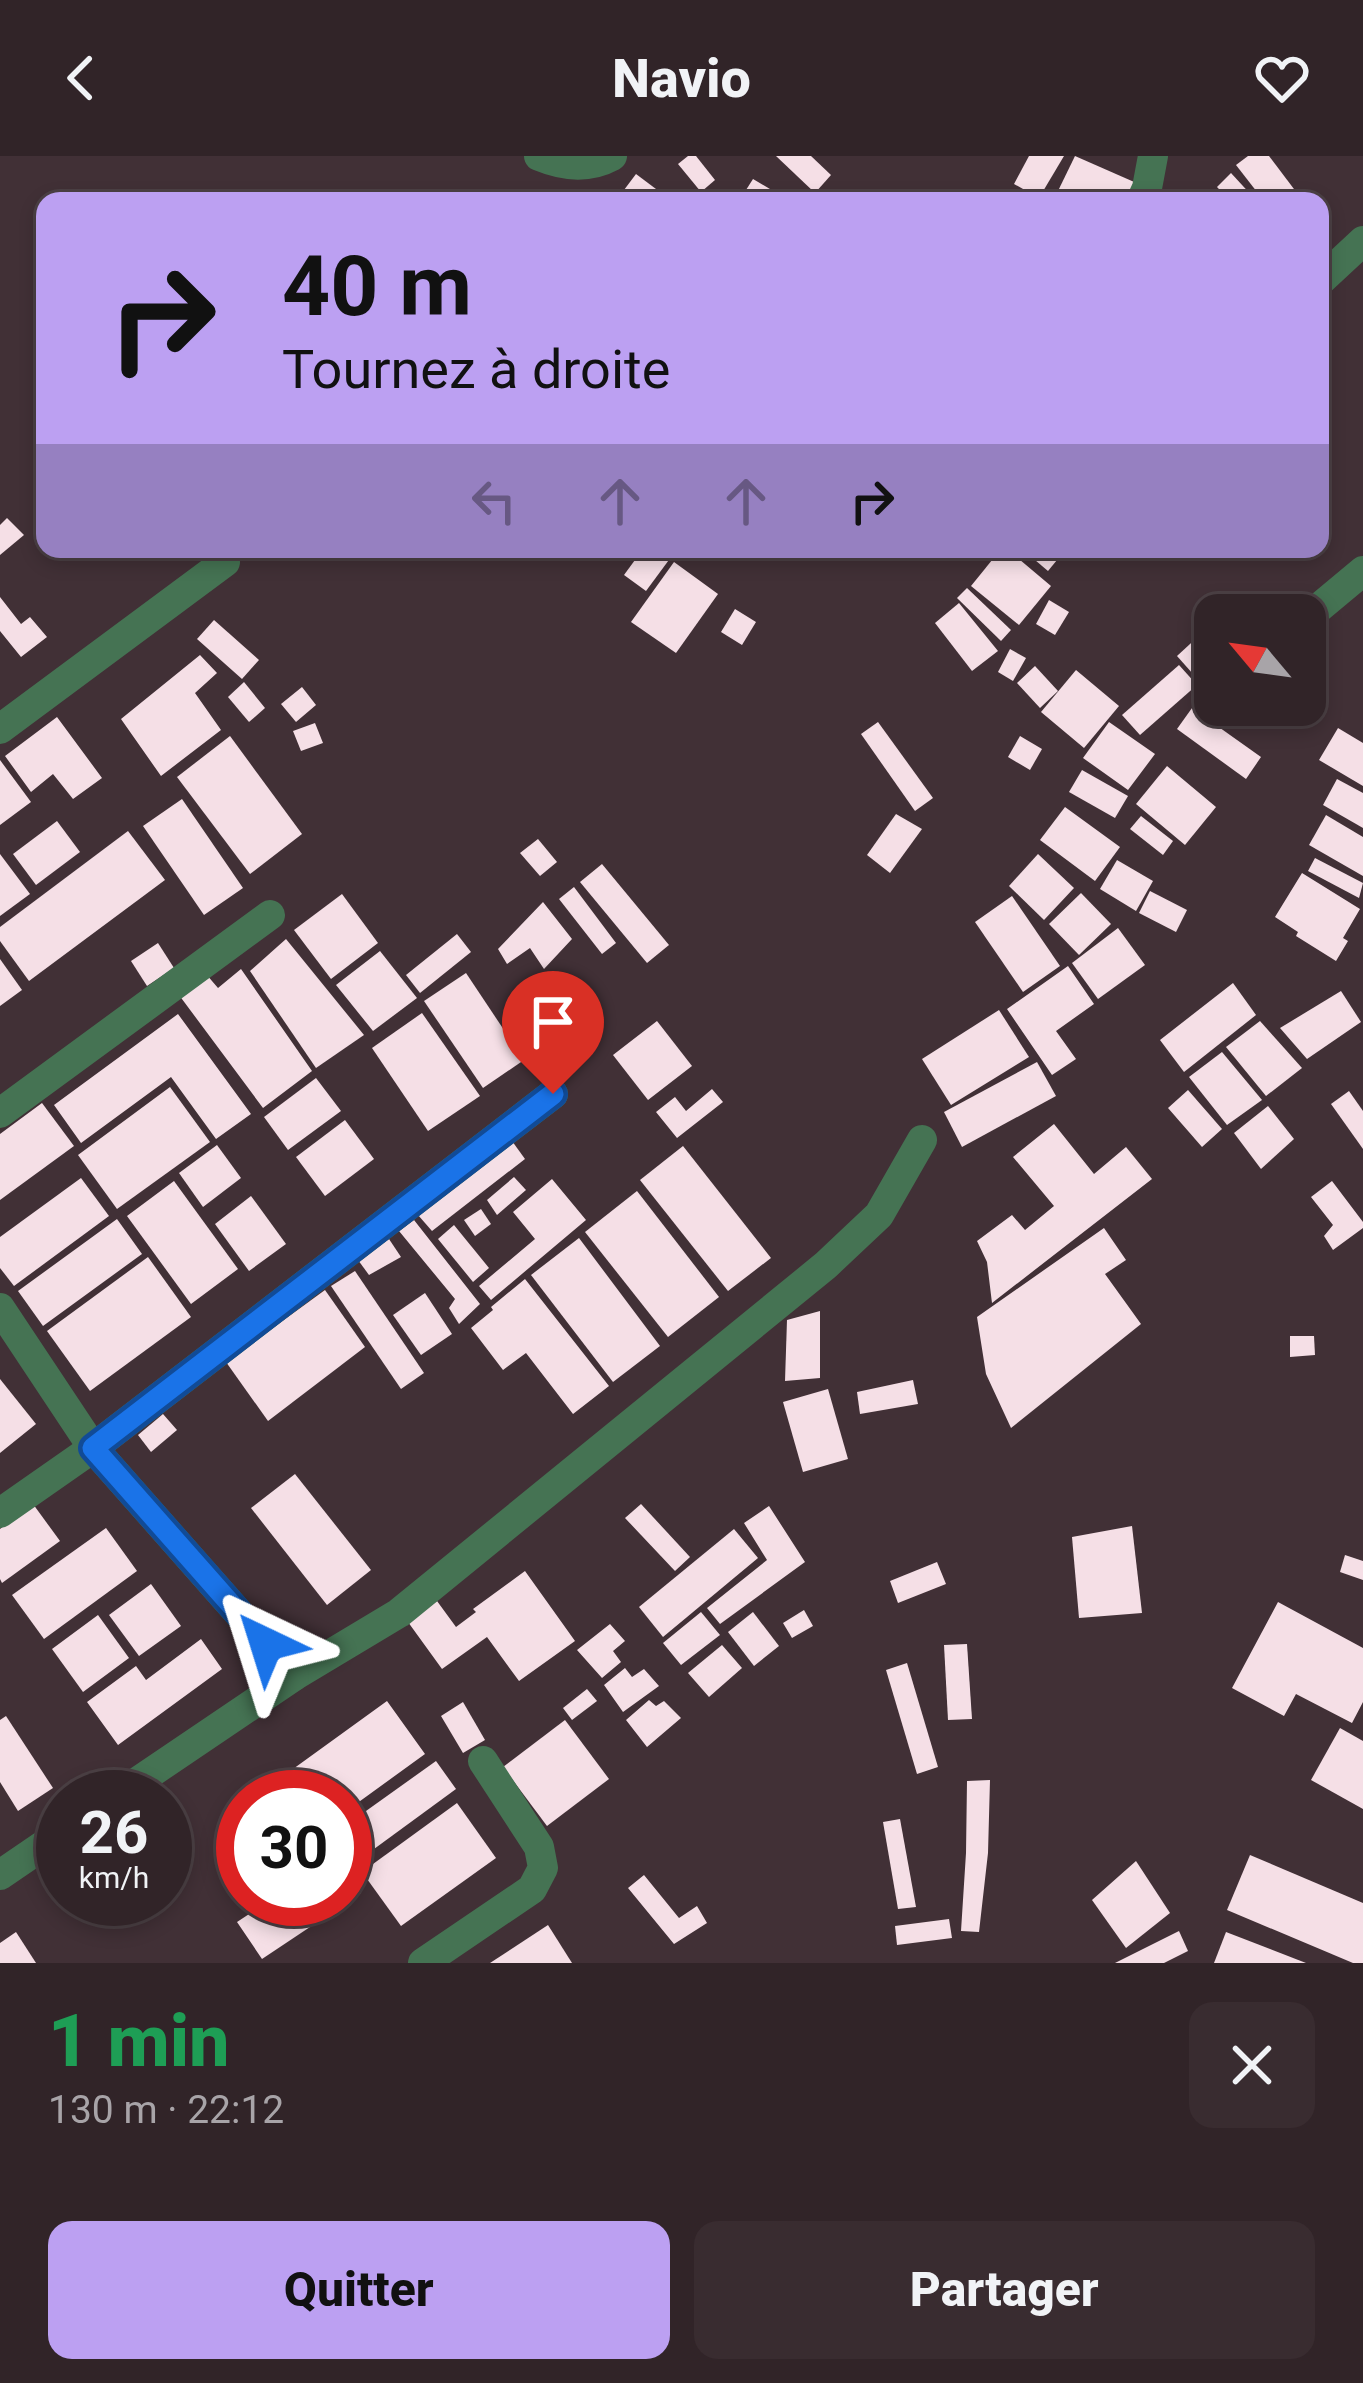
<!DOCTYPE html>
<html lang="fr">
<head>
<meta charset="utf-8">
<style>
	:root { --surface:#312428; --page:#392c30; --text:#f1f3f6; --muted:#a8a4a8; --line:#4c4145; --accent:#bca0f2 }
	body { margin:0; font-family:Roboto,sans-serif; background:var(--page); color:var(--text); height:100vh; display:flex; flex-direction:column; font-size:45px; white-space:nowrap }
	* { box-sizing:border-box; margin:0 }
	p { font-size:39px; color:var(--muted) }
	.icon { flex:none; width:66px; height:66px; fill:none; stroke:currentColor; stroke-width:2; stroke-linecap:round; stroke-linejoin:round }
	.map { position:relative; height:1807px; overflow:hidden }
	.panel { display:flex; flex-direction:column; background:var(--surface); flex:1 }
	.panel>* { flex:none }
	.top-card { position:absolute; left:36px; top:36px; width:1293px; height:366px; border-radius:24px; box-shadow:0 6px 18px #0003,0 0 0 3px var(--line); background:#bca0f2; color:#111; overflow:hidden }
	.needle { width:78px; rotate:299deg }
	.tools { position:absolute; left:1194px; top:438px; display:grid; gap:24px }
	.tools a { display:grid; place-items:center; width:132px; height:132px; border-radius:24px; background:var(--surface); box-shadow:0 6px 18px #0003,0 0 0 3px var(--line); font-size:60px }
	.speed { position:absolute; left:36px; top:1614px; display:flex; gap:24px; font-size:60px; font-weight:700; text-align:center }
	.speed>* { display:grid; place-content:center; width:156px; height:156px; border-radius:50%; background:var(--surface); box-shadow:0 6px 18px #0003,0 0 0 3px var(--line); line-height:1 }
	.speed small { font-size:30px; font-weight:400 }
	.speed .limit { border:18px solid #d22; background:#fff; color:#111 }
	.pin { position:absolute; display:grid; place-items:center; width:102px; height:102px; color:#fff; margin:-123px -51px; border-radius:50% 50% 50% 0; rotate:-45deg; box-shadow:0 0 12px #0007 }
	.pin .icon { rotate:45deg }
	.me { position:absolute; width:132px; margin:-66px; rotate:319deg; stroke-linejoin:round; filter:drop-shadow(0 0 9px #0008) }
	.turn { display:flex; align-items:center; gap:42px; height:252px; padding:0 48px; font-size:54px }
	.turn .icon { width:156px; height:156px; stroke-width:2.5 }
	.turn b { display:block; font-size:84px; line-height:102px }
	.lanes { display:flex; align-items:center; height:114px; padding:0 48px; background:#0003; justify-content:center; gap:60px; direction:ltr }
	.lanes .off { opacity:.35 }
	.round { display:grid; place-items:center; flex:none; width:126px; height:126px; border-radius:24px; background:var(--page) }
	.headline { display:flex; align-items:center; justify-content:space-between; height:204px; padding:0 48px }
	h1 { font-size:72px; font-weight:800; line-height:90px; color:#1e9e55 }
	.action { display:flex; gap:24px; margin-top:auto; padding:24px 48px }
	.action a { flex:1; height:138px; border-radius:24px; background:var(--accent); color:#111; font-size:48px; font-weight:800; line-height:138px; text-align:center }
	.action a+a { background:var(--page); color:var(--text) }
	header { display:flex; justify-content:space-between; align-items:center; height:156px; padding:0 48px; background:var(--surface); font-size:54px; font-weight:800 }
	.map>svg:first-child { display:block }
	.building { fill:#f5dfe6 }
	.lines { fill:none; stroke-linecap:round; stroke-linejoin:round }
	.minor { stroke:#457353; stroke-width:30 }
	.route-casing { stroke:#114b97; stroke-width:30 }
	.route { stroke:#1a73e8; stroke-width:21 }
</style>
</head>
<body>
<header><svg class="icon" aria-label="back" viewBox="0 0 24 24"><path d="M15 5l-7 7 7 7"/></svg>Navio<svg class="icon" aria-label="heart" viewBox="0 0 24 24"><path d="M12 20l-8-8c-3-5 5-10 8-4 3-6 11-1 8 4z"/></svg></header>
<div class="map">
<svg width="1363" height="1807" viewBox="0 0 1363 1807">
	<rect width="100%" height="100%" fill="#413036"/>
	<g class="building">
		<polygon points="688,0 696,0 715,24 701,36 678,8"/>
		<polygon points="776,0 811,0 831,19 815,37"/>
		<polygon points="1029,0 1064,0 1039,42 1014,28"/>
		<polygon points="1075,0 1141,29 1133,45 1075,45 1057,37"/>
		<polygon points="1248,0 1269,0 1303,45 1264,45 1236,9"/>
		<polygon points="1231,17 1254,42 1251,45 1230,45 1217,31"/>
		<polygon points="636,18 672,45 640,45 624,34"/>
		<polygon points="753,23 790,45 739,45"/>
		<polygon points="7,362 24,379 0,399 0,369"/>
		<polygon points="643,393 677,393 646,435 624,419"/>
		<polygon points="1001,393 1007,393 1051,430 1019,469 971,430"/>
		<polygon points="1022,393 1066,393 1048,415"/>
		<polygon points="674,406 718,438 676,497 631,466"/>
		<polygon points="967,432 1011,474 1001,485 957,442"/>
		<polygon points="0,441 21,468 30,461 47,481 21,501 0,475"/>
		<polygon points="1049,444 1069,456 1055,479 1036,468"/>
		<polygon points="959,447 998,495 972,515 935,467"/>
		<polygon points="735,453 756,466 742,489 721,476"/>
		<polygon points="214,464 259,504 242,523 197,483"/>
		<polygon points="1215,465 1215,531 1209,536 1177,500"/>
		<polygon points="1010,493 1026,502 1013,525 998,516"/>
		<polygon points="200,499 217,517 195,537 221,574 161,620 121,563"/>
		<polygon points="1179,509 1197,529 1140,579 1122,559"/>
		<polygon points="1035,510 1058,535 1040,552 1017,527"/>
		<polygon points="1076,514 1119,550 1084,592 1041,556"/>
		<polygon points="244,526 265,552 249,566 228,541"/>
		<polygon points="302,531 316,549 296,566 281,548"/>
		<polygon points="1192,552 1261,601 1246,623 1177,573"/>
		<polygon points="57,561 102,622 73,643 53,618 31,636 5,600"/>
		<polygon points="878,566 933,642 915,655 861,578"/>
		<polygon points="1109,566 1155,598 1128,634 1083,602"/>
		<polygon points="315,567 323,587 301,595 293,575"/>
		<polygon points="1338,572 1363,587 1363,630 1319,604"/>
		<polygon points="230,580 302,678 250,718 177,621"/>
		<polygon points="1020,580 1042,593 1030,614 1008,601"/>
		<polygon points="0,604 31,646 0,669"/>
		<polygon points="1167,610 1216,651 1185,689 1136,648"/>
		<polygon points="1082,614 1128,640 1115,662 1069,636"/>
		<polygon points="1337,623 1363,637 1363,672 1323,649"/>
		<polygon points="182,643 243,732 204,759 143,670"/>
		<polygon points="1065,651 1120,691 1095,725 1040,684"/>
		<polygon points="896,658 922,673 890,717 867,699"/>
		<polygon points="1326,659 1363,681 1363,720 1309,689"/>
		<polygon points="1141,660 1173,685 1163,699 1130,673"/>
		<polygon points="57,665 80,696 36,729 13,698"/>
		<polygon points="128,675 165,724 29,825 0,785 0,771"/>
		<polygon points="538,683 557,706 540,720 520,697"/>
		<polygon points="0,698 30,738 0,760"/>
		<polygon points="1038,698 1074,732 1044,764 1009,730"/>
		<polygon points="1315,702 1363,727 1359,742 1308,715"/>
		<polygon points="1117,704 1153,725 1136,755 1100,733"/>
		<polygon points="602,708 669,789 647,807 580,726"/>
		<polygon points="1302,717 1360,753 1343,782 1348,785 1336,805 1296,780 1298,776 1275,761"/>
		<polygon points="574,731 616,787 602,798 559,743"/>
		<polygon points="1150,735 1187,754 1176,776 1139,757"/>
		<polygon points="1081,737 1111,768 1079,799 1049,768"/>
		<polygon points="342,738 378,787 331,823 294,774"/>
		<polygon points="1012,740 1060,810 1023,836 975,766"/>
		<polygon points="543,746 572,783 544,813 530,792 507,808 498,793"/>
		<polygon points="1118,772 1145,809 1098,843 1072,807"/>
		<polygon points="457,778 471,796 420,837 406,819"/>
		<polygon points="286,783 364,879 316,912 250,815"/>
		<polygon points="158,787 174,812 147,830 131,805"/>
		<polygon points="380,795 417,842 373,875 336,829"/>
		<polygon points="0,803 22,834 0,850"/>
		<polygon points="1068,810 1094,848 1056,875 1076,903 1052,919 1007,853"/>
		<polygon points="241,813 312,915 263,952 179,839 206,818 218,832"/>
		<polygon points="466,817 524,904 483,932 424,845"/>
		<polygon points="1233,827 1256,859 1184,916 1160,884"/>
		<polygon points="1341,835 1361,866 1307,903 1280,872"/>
		<polygon points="999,854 1029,901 951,949 922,903"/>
		<polygon points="422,857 480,940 428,975 372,892"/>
		<polygon points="178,858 251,958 216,983 171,921 81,987 54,949"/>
		<polygon points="657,865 692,910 648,944 613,899"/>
		<polygon points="1260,865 1302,912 1266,940 1226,891"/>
		<polygon points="1222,896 1262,944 1227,969 1189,921"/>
		<polygon points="1037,906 1056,940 962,991 944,956"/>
		<polygon points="316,922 341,955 288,994 264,961"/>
		<polygon points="170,931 210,986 117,1053 78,999"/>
		<polygon points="712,933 723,946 677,982 656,956 675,941 686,955"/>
		<polygon points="1188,934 1222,973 1202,991 1168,952"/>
		<polygon points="1349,935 1363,955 1363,993 1331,948"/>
		<polygon points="42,947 74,990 0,1044 0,978"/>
		<polygon points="1268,950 1294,983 1261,1013 1234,977"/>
		<polygon points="345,964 374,1003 325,1040 296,1001"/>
		<polygon points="1054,968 1094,1018 1126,991 1152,1023 992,1147 987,1106 977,1085 1012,1059 1025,1074 1054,1050 1013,1001"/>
		<polygon points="512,985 525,1003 432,1075 418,1059"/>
		<polygon points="217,989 241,1022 203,1051 179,1017"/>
		<polygon points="683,990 771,1102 728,1135 640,1024"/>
		<polygon points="514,1021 526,1034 497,1059 487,1044"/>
		<polygon points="81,1022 109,1060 14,1130 0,1112 0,1081"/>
		<polygon points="552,1023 586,1064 491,1144 479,1130 535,1083 513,1056"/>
		<polygon points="174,1025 238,1113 191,1148 127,1060"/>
		<polygon points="1332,1025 1363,1066 1363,1072 1333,1094 1324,1080 1333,1069 1311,1041"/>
		<polygon points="637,1035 719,1141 668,1181 585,1076"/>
		<polygon points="251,1040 286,1088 249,1115 215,1068"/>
		<polygon points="481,1053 491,1068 475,1080 464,1064"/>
		<polygon points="117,1063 142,1098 43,1170 18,1135"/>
		<polygon points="414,1064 480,1148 459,1168 449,1152 455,1143 399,1075"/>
		<polygon points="454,1069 489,1112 473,1126 438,1083"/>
		<polygon points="1104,1072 1126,1104 1105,1118 1141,1168 1011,1272 986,1218 977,1161"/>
		<polygon points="579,1082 660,1190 613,1226 531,1119"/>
		<polygon points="389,1083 401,1101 369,1119 358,1104"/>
		<polygon points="148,1101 191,1161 90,1235 47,1175"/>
		<polygon points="355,1115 424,1217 401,1233 331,1130"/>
		<polygon points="525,1123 609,1230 573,1258 526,1197 503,1214 471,1172 493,1154 491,1151"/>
		<polygon points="325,1134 365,1191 268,1265 226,1206"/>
		<polygon points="425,1137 452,1178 421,1199 393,1159"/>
		<polygon points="820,1155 820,1222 785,1225 787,1164"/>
		<polygon points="1290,1180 1314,1180 1315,1199 1290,1201"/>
		<polygon points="0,1223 36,1268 0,1297"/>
		<polygon points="913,1224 918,1248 860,1258 857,1236"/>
		<polygon points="828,1233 848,1303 803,1316 783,1246"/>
		<polygon points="163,1258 177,1274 151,1296 138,1279"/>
		<polygon points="295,1318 371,1414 327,1449 251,1352"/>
		<polygon points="33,1348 60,1385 2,1427 0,1423 0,1373"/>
		<polygon points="641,1348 690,1401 675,1415 625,1362"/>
		<polygon points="769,1350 805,1406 720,1468 707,1452 767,1404 744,1367"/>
		<polygon points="1132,1370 1142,1457 1079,1462 1072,1381"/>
		<polygon points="106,1372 137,1415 44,1483 12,1439"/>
		<polygon points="734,1373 758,1402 663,1481 639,1451"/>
		<polygon points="1345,1399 1363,1405 1363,1424 1340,1416"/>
		<polygon points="937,1406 946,1428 898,1447 890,1425"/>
		<polygon points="525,1415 575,1485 519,1525 487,1481 442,1513 408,1466 437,1445 456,1471 476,1456 473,1453"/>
		<polygon points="151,1428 181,1470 139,1500 109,1459"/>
		<polygon points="1278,1446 1363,1492 1363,1546 1352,1567 1296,1538 1284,1560 1232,1532"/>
		<polygon points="804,1454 813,1470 792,1482 783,1467"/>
		<polygon points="701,1456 720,1479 681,1509 663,1487"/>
		<polygon points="753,1456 779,1490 754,1510 728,1476"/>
		<polygon points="98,1459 129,1502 83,1536 52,1493"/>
		<polygon points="610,1468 625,1485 613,1495 621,1506 602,1522 577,1494"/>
		<polygon points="201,1483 222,1513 118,1589 87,1546 136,1510 146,1524"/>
		<polygon points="967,1488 972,1563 948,1564 944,1489"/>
		<polygon points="722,1489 742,1512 709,1541 688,1517"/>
		<polygon points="907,1507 938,1611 917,1618 886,1514"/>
		<polygon points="625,1512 632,1521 644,1513 659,1530 623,1556 604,1529"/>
		<polygon points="587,1533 597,1545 572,1564 563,1552"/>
		<polygon points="649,1544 656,1550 664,1545 681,1562 647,1591 626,1564"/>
		<polygon points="387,1545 425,1598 345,1656 345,1641 313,1641 293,1613"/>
		<polygon points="463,1546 485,1584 463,1597 441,1560"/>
		<polygon points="6,1560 53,1632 18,1655 0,1626 0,1564"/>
		<polygon points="565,1564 609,1623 547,1670 503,1611"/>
		<polygon points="1340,1572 1363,1585 1363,1653 1311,1624"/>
		<polygon points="436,1605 456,1633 359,1704 345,1685 345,1670"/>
		<polygon points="990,1624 988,1697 979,1776 961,1775 966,1697 967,1625"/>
		<polygon points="457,1647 496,1702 401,1770 362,1716"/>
		<polygon points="900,1663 916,1751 898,1753 883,1666"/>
		<polygon points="165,1688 185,1720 165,1733"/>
		<polygon points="1250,1699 1363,1747 1363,1807 1353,1807 1227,1754"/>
		<polygon points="1136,1705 1170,1757 1126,1792 1092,1744"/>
		<polygon points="345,1712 361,1737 262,1803 237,1766 272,1743 345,1743"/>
		<polygon points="644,1719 679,1762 697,1750 707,1767 674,1788 628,1732"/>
		<polygon points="949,1763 952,1782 897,1789 895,1770"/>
		<polygon points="548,1769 572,1807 490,1807"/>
		<polygon points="1179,1775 1188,1795 1164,1807 1115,1807"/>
		<polygon points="16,1776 36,1807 0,1807 0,1787"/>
		<polygon points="1226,1776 1306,1807 1214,1807"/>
	</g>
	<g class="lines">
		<g class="minor">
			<path d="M539,0C563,10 588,13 612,0"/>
			<polyline points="1141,45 1147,32 1153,0"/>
			<polyline points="1320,125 1363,85"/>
			<polyline points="1309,460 1363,415"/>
			<polyline points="0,573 225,406"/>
			<polyline points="0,957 270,759"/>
			<polyline points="0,1152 93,1292 294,1520 399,1457 826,1109 879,1059 922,984"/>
			<polyline points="0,1357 93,1292 553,938"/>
			<polyline points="115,1641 294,1520"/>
			<polyline points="0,1719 63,1676"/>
			<polyline points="423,1807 532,1733 543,1712 539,1691 483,1605"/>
		</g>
	</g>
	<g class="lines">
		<defs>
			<polyline id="route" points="266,1488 93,1292 553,938"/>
		</defs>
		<use href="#route" class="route-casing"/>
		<use href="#route" class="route"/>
	</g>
</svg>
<div class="tools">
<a><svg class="needle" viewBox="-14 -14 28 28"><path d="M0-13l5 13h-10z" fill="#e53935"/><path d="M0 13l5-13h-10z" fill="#a8a4a8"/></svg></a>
</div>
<div class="speed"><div>26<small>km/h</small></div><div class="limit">30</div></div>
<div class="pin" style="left:553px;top:938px;background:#d93025"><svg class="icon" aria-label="arrive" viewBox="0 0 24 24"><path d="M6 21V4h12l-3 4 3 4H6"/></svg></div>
<svg class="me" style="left:266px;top:1488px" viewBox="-20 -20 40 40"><path d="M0-17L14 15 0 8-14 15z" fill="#1a73e8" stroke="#fff" stroke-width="4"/></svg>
<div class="top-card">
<div class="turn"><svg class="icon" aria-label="right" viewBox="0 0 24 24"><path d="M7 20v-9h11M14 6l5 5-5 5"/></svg><div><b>40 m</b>Tournez à droite</div></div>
<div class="lanes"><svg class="icon off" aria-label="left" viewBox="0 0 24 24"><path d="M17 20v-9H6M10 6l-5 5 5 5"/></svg><svg class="icon off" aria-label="ahead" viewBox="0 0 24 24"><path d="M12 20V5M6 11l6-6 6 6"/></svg><svg class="icon off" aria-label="ahead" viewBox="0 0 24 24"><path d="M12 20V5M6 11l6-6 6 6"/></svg><svg class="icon" aria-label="right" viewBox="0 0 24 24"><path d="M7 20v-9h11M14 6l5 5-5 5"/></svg></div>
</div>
</div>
<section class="panel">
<div class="headline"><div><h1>1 min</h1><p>130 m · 22:12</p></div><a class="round"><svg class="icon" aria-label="close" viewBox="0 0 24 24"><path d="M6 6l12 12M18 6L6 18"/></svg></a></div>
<div class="action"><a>Quitter</a><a>Partager</a></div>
</section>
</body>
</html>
